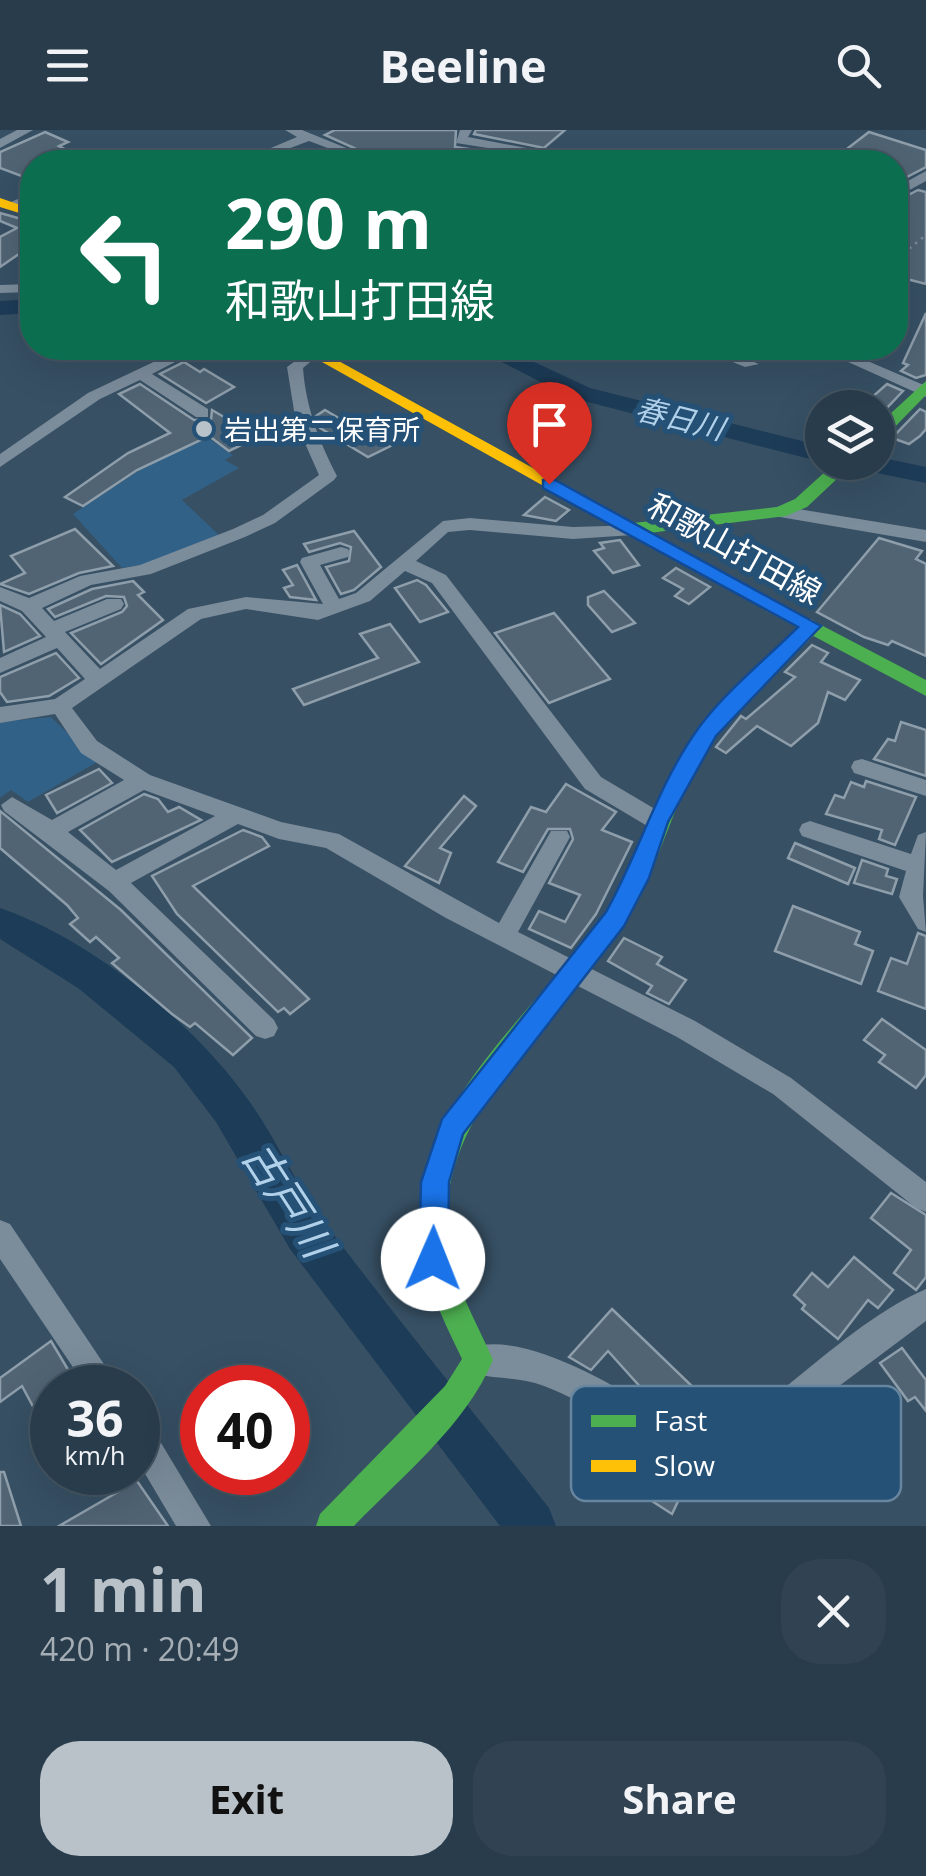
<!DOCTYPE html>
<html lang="en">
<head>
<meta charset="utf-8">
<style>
	:root { --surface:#293c4b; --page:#314352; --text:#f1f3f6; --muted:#a5adb5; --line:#455663; --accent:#b9c2c9 }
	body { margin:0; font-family:"Open Sans","Noto Sans JP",sans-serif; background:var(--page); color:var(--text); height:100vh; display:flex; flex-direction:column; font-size:38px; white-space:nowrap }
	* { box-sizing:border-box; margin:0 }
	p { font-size:32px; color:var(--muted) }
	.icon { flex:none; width:55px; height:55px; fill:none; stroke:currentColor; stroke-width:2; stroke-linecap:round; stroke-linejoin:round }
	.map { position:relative; height:1396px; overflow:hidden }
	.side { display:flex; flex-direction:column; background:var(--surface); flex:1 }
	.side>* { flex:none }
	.guide { position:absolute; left:20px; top:20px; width:888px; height:210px; border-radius:40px; box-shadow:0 10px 40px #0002,0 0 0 2px var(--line); background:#0b6e4f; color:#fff; overflow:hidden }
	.tools { position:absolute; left:805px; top:260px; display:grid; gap:20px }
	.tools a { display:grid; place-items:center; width:90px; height:90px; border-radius:50%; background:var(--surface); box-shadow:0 10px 40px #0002,0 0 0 2px var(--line); font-size:50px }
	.speed { position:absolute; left:30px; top:1235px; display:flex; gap:20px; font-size:50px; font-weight:700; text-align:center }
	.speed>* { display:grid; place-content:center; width:130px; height:130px; border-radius:50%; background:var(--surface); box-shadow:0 10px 40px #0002,0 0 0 2px var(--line); line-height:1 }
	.speed small { font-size:25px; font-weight:400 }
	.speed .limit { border:15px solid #d22; background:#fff; color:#111 }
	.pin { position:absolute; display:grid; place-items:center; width:85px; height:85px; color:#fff; margin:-102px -42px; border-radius:50% 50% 50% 0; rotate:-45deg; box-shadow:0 0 10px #0007 }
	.pin .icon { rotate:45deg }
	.me { position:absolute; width:110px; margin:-55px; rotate:1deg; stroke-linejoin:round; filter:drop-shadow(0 0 8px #0008) }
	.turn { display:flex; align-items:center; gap:35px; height:210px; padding:0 40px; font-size:45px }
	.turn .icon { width:130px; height:130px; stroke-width:2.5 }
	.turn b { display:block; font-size:70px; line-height:85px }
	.round { display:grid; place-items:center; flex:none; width:105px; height:105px; border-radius:40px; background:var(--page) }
	.overview { display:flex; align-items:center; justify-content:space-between; height:170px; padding:0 40px }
	h1 { font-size:60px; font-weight:700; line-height:75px; color:var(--accent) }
	.action { display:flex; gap:20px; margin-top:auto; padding:20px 40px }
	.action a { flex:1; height:115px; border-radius:40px; background:var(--accent); color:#111; font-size:40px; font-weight:700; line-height:115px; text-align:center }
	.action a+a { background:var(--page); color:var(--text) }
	header { display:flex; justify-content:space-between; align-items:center; height:130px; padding:0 40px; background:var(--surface); font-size:45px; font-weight:700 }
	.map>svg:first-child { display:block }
	.green { fill:#316187 }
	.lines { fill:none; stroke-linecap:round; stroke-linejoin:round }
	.river { fill:#1d3c58; fill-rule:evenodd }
	.building { fill:#506474; stroke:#8e9eaa; stroke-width:2.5 }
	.path { stroke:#7b8c9b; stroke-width:2.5; stroke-dasharray:2.5 5; stroke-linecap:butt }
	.street { fill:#7b8c9b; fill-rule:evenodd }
	.fast { fill:#4caf50; fill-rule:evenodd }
	.slow { fill:#ffc107; fill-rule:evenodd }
	.route { fill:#1a73e8; stroke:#114b97; stroke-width:2.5 }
	.poi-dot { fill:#b9c2c9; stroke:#255176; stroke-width:4 }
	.labels { text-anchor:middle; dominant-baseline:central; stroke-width:10; stroke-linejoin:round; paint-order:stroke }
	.far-poi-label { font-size:28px; fill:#fff; stroke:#255176; text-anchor:start }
	.far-water-label { font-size:30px; font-style:italic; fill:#b1d1ea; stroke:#255176 }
	.street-label { font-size:32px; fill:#fff; stroke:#255176 }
	.near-water-label { font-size:42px; font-style:italic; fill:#b1d1ea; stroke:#255176 }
	.key { fill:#255176; stroke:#66859f; stroke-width:2.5 }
	.key-label { font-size:28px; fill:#fff }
</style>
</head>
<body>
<header><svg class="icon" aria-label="menu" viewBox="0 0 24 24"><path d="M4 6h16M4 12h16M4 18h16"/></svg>Beeline<svg class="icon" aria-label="search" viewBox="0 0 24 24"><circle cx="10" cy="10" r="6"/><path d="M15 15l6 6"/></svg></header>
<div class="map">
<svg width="926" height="1396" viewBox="0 0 926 1396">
	<rect width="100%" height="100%" fill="#375064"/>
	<g class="green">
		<polygon points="208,308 233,325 225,330 239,338 182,370 221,407 146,434 122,438 73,384 143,338"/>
		<polygon points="51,587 97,632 28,672 11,660 0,668 0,592"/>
	</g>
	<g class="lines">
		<g class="river">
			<polygon points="32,169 32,183 0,185 0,171"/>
			<polygon points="474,218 504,218 590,258 822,316 822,332 572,268"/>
			<polygon points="878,327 926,337 926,353 852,338 848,332 878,332"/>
			<path d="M0,778C88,808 189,889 244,964C274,1004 294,1052 324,1092C397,1189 474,1283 549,1378L556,1396H500L290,1119L216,992L174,937L78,858L0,809Z"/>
		</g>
	</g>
	<g class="building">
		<polygon points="335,0 456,0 455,17 510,25 498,25 489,32 385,32 325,5"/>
		<polygon points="476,0 565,0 544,18 474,4"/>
		<polygon points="45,2 68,12 59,16 89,32 32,32 32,50 0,38 0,22"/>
		<polygon points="869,2 926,20 926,37 903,49 895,43 895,32 830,32"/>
		<polygon points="918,60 926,62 926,154 895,146 895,72"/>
		<polygon points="0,83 32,92 32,115 0,137 0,107 17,98 0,91"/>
		<polygon points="926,183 926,245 916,248 901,241 908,235 903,233"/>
		<polygon points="184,232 200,242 204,239 234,257 206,273 160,244"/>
		<polygon points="140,254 194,290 211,290 212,280 258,307 229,321 209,306 137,340 83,376 65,367 128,323 170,303 119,264"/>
		<polygon points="887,254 903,261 881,284 878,278 862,276"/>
		<polygon points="920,279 926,282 926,299 920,306 909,314 892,308"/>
		<polygon points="325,280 371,307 395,293 415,304 368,327 320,298 316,286"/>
		<polygon points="545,367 569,380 556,391 524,385"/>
		<polygon points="75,399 113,436 79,443 29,464 0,454 25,443 11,426"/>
		<polygon points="354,401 381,437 354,460 341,464 326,437 349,431 351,417 340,413 309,422 304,414"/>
		<polygon points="879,408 922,421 916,429 926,434 926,526 892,511 888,515 864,507 817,482"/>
		<polygon points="620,410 639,435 613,443 594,421 604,418 600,413"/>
		<polygon points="297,435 316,470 290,467 284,458 293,455 283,440"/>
		<polygon points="676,438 710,457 689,474 675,466 683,459 663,448"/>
		<polygon points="417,450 426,455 448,482 420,492 395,458"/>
		<polygon points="133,451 144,462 138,465 163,490 101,534 71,503 122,482 127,476 124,467 106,466 55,487 48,479 92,459"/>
		<polygon points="604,461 635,493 612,502 588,475 588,467"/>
		<polygon points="0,475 20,484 40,506 4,522"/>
		<polygon points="554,483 610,549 549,573 495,503"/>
		<polygon points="390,494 419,532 304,575 293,559 378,528 360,504"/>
		<polygon points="812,515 828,523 821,532 860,550 845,570 828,562 818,593 791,616 757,596 726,623 716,617 741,586 746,589 795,547 785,542"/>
		<polygon points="56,523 79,548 49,566 7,572 0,562 0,547"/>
		<polygon points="901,592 926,600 926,646 874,629 888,609 895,611"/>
		<polygon points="99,639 112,653 57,683 46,665"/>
		<polygon points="866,651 916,667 895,715 879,709 882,700 826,684 835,665 844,668 851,652 864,657"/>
		<polygon points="566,654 616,682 602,700 632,712 596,784 571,818 529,799 539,781 565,792 580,765 549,753 573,709 570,699 548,699 523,742 498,732 531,677 546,682"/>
		<polygon points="144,664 158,669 168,682 179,677 201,690 112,732 80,700"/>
		<polygon points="464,666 476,676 440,718 451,723 439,753 405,736"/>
		<polygon points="0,681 121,780 252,908 233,925 195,893 190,897 172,884 112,833 119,828 96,807 90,812 70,794 78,788 67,775 0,718"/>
		<polygon points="243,700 262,707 269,716 193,756 309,869 290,884 284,878 278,882 177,784 152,746"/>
		<polygon points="795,713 855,738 848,754 788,728"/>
		<polygon points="862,730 888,739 886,746 897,749 892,764 854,753"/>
		<polygon points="793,776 860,802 855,814 873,821 861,854 775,821"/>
		<polygon points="918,803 926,806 926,879 878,861 891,828 907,834"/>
		<polygon points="624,808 662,827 657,834 686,850 669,874 647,863 652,856 608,831"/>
		<polygon points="882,889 926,920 926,945 916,958 879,932 885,925 864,910"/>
		<polygon points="891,1063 926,1085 926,1147 916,1160 894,1143 911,1120 871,1088"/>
		<polygon points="854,1127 893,1160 878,1178 868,1170 838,1209 802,1179 805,1175 794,1165 812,1143 828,1157"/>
		<polygon points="612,1179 695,1259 691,1264 702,1275 686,1294 673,1281 669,1286 662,1281 608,1221 591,1240 569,1227"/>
		<polygon points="51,1211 79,1258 52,1258 52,1312 22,1256 0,1272 0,1248"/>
		<polygon points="902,1218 926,1250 926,1281 915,1267 908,1271 880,1233"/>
		<polygon points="640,1313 677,1333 674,1339 689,1348 672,1384 621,1351"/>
		<polygon points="0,1342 4,1342 21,1396 0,1396"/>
		<polygon points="137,1351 168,1396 59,1396"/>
	</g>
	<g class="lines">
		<polyline class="path" points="895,113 910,118 926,105"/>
		<g class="street">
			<polygon points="17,0 33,0 0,18 0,9"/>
			<polygon points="285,0 302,0 381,32 365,32 309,11 253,32 237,32 297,7"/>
			<polygon points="460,0 472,0 468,7 558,24 554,32 542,32 544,27 456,13"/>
			<polygon points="926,41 926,51 895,68 895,58"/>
			<polygon points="32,63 32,71 11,79 4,75"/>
			<polygon points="32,154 32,162 0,163 0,155"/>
			<polygon points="183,218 202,218 152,244 208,279 208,287 196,287 140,250 100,269 0,337 0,324 88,263"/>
			<path d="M313,218L321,223L303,238C306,278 319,311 337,346L334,350L275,393L245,407L151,444L91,455L42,478L54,491L107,469H121L124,474L121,479L65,502L100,539L188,479L246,467L323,474L300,432L302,428L341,417L348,419L350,423L348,427L320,435L339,469L356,463L443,391L470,388L573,397L639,395V403L633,405L573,409L470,400L448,402L416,431L446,445L601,647L665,685L668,691L665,697H649L585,659L432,453L405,441L370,471L318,490L246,479L201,489L72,578L97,611L150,645L281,692L339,704L499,793L551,701H567L570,707L518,802L695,891L791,948L926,1052V1082L916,1078L773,964L677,907L446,788L326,718L279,709L238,694L131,753L274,890L278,898L274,906L265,909L256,906L109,761L4,681L1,675L12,667L52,690L124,650L81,623L55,584L0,593V577L55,569L85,549L57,518L0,543V528L46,507L22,481L0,471V457L29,468L80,446L140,435L233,399L263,385L319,345L296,293L287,237ZM144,660L215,686L116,740L68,702Z"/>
			<polygon points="698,218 719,218 759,234 745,237"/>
			<polygon points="817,218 837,218 926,256 926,267"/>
			<polygon points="780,376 926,400 926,412 774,386 774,378"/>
			<polygon points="862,629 926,650 926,666 854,643 851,637 854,631"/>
			<polygon points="810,691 911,724 918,705 926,702 923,766 926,802 918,799 899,767 906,741 802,706 799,700 802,694"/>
			<polygon points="0,1090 10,1094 120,1258 87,1258 0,1129"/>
			<path d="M926,1159V1191L755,1319L707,1337L674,1328C630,1305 591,1274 544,1256C518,1246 490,1250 467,1241L463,1230L467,1219C518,1198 608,1252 651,1278C670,1289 689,1309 713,1305C741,1301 767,1273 788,1255C829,1222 877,1180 926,1159Z"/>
			<polygon points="138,1288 149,1293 211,1396 176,1396 138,1332"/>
		</g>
		<g class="fast">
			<polygon points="926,251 926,265 884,308 878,309 878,295"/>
			<polygon points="836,332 855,332 807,377 786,386 633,405 624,399 633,393 777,377 795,369"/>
			<polygon points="781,474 926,550 926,566 774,485 771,480"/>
			<path d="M710,591L721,599C707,621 693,641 682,665C663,709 649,756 622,797C555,900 419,992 452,1131C460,1166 479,1197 493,1230C466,1295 402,1346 354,1396H316L320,1384L445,1256L462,1229C446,1195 427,1159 422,1122C400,980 534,888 605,783C645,724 660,652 703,594Z"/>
		</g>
		<g class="slow">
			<polygon points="0,68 32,79 32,87 0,77"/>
			<polygon points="297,218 315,218 791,480 788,485 774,485"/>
			<polygon points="811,489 821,496 818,501 717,604 703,604 699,599 703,594 804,491"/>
		</g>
	</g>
	<path class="route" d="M543,350H555L821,496L716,606L668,692L649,748L624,796L463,1004L449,1052L448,1129L444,1139L433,1143L423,1139L419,1129L421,1052L442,989L606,782C640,721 658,653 700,596C727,560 766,529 798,497L543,358Z"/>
	<circle class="poi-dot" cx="204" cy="299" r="10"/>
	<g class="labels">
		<g class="far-poi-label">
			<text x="224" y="299">岩出第二保育所</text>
		</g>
		<g class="far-water-label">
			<text transform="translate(680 288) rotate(14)">春日川</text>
		</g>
		<g class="street-label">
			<text transform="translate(735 418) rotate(29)">和歌山打田線</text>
		</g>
		<g class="near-water-label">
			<text transform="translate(289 1069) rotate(57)">古戸川</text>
		</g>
	</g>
	<rect x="571" y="1256" width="330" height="115" rx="15" class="key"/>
	<rect x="591" y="1285" width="45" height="12" fill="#4caf50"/>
	<rect x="591" y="1330" width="45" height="12" fill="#ffc107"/>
	<g class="key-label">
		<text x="654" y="1301">Fast</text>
		<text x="654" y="1346">Slow</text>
	</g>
</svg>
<div class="tools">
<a><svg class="icon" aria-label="layers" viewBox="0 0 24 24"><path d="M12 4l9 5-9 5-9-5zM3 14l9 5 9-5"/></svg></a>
</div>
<div class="speed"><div>36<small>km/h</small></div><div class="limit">40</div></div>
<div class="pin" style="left:549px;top:354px;background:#d93025"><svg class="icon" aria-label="arrive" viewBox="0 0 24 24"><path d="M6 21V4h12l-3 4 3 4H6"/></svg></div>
<svg class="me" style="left:433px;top:1129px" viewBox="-20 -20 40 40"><circle r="19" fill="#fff"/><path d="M0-13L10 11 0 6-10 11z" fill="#1a73e8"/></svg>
<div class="guide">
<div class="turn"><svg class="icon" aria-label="left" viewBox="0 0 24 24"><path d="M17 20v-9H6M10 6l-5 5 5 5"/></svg><div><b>290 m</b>和歌山打田線</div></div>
</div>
</div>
<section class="side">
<div class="overview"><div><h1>1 min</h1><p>420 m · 20:49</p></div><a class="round"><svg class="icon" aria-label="close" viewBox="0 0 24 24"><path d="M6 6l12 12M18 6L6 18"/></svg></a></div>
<div class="action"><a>Exit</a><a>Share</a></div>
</section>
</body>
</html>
